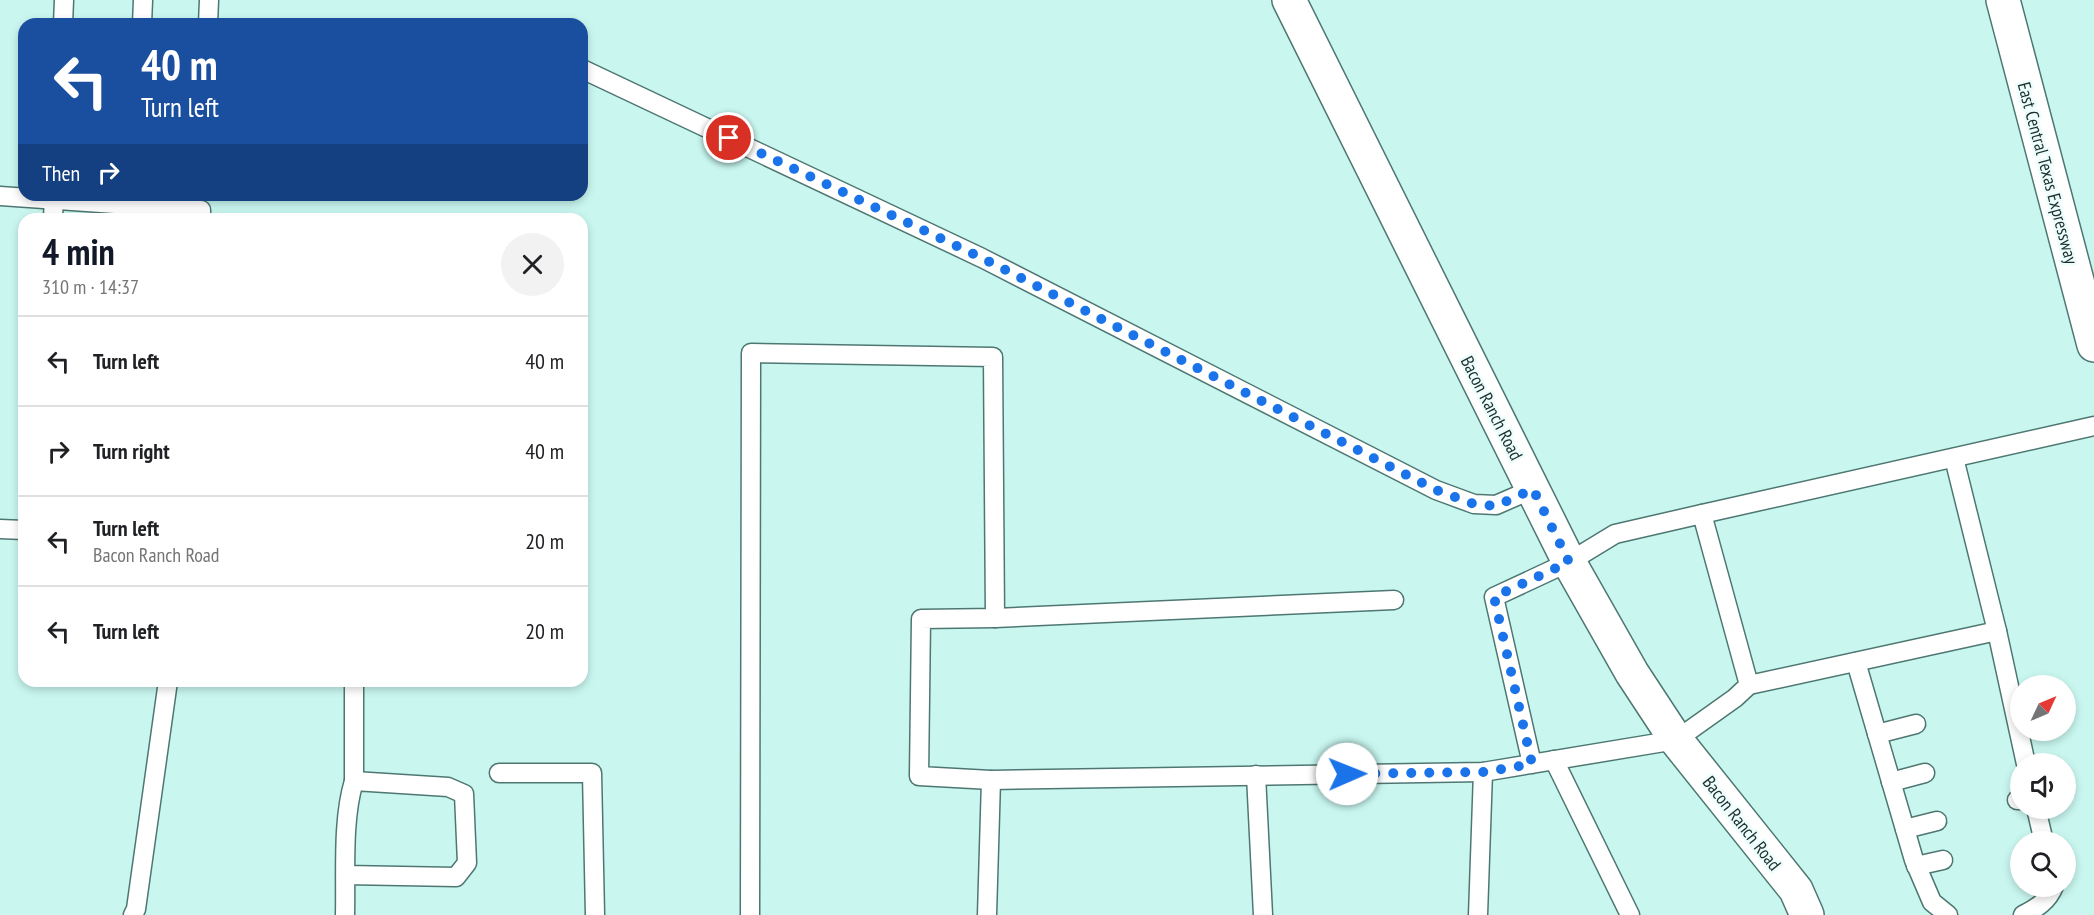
<!DOCTYPE html>
<html lang="en">
<head>
<meta charset="utf-8">
<style>
	:root { --surface:#fff; --page:#f2f2f2; --text:#202124; --muted:#757577; --line:#e0e0e0; --accent:#111827 }
	body { margin:0; font-family:"PT Sans Narrow",sans-serif; background:var(--page); color:var(--text); height:100vh; display:flex; flex-direction:column; font-size:22px; white-space:nowrap }
	* { box-sizing:border-box; margin:0 }
	p { font-size:20px; color:var(--muted) }
	.icon { flex:none; width:33px; height:33px; fill:none; stroke:currentColor; stroke-width:2; stroke-linecap:round; stroke-linejoin:round }
	.map { position:relative; flex:1; overflow:hidden }
	.sheet { position:absolute; left:18px; top:213px; width:570px; height:474px; display:flex; flex-direction:column; background:var(--surface); border-radius:18px; box-shadow:0 3px 9px #0003 }
	.sheet>* { flex:none }
	.hud { position:absolute; left:18px; top:18px; width:570px; height:183px; border-radius:18px; box-shadow:0 3px 9px #0003; background:#1a4fa0; color:#fff; overflow:hidden }
	.needle { width:39px; rotate:46deg }
	.controls { position:absolute; left:2010px; top:675px; display:grid; gap:12px }
	.controls a { display:grid; place-items:center; width:66px; height:66px; border-radius:50%; background:var(--surface); box-shadow:0 3px 9px #0003; font-size:30px }
	.pin { position:absolute; display:grid; place-items:center; width:51px; height:51px; color:#fff; margin:-26px; border:3px solid #fff; border-radius:50%; box-shadow:0 2px 6px #0007 }
	.me { position:absolute; width:66px; margin:-33px; rotate:89deg; stroke-linejoin:round; filter:drop-shadow(0 0 4px #0008) }
	.turn { display:flex; align-items:center; gap:21px; height:126px; padding:0 24px; font-size:27px }
	.turn .icon { width:78px; height:78px; stroke-width:2.5 }
	.turn b { display:block; font-size:42px; line-height:51px }
	.then { display:flex; align-items:center; height:57px; padding:0 24px; background:#0003; gap:12px; font-size:22px }
	.round { display:grid; place-items:center; flex:none; width:63px; height:63px; border-radius:32px; background:var(--page) }
	.overview { display:flex; align-items:center; justify-content:space-between; height:102px; padding:0 24px }
	h1 { font-size:36px; font-weight:700; line-height:45px; color:var(--accent) }
	ul { padding:0; list-style:none }
	li { display:flex; align-items:center; gap:18px; height:90px; padding:0 24px; border-top:2px solid var(--line) }
	li div { flex:1 }
	li b { display:block; font-size:22px }
	li em { font-style:normal }
	.map>svg:first-child { display:block }
	.lines { fill:none; stroke-linecap:round; stroke-linejoin:round }
	.service-casing { stroke:#4e7772; stroke-width:21 }
	.minor-casing { stroke:#4e7772; stroke-width:36 }
	.secondary-casing { stroke:#4e7772; stroke-width:36 }
	.service { stroke:#fff; stroke-width:18 }
	.minor { stroke:#fff; stroke-width:33 }
	.secondary { stroke:#fff; stroke-width:33 }
	.route { stroke:#1a73e8; stroke-width:10; stroke-dasharray:0 18 }
	.labels { text-anchor:middle; dominant-baseline:central; stroke-width:5; stroke-linejoin:round; paint-order:stroke }
	.street-label { font-size:18px; fill:#1d2f2c; stroke:#ecfdfb }
</style>
</head>
<body>
<div class="map">
<svg width="2094" height="915" viewBox="0 0 2094 915">
	<rect width="100%" height="100%" fill="#c9f7f0"/>
	<g class="lines">
		<defs>
			<g id="service">
				<polyline points="63,24 64,0"/>
				<polyline points="142,24 143,0"/>
				<polyline points="208,24 209,0"/>
				<polyline points="582,69 982,258 1436,490 1474,504 1496,505 1533,489"/>
				<polyline points="0,196 201,210 201,219"/>
				<polyline points="53,219 54,195"/>
				<polyline points="1702,514 2094,426"/>
				<polyline points="0,529 24,530"/>
				<polyline points="995,618 1394,600"/>
				<polyline points="1997,631 2026,764"/>
				<polyline points="1856,662 1914,860 1932,902 1948,915"/>
				<polyline points="354,681 354,781"/>
				<polyline points="1749,685 1997,631 1954,458"/>
				<polyline points="1877,734 1916,724"/>
				<polyline points="1554,760 1630,915"/>
				<polyline points="499,773 592,773 595,915"/>
				<polyline points="1256,775 1263,915"/>
				<polyline points="1891,782 1925,773"/>
				<polyline points="2017,800 2020,800"/>
				<polyline points="2036,808 2044,842"/>
				<polyline points="1905,829 1937,821"/>
				<polyline points="1916,866 1943,860"/>
				<polyline points="133,915 136,909 168,681"/>
				<path d="M345,915C346,873 342,820 354,781L448,787L464,794L467,863L456,877L346,875"/>
				<polyline points="750,915 751,353 993,357 995,618 921,619 919,776 991,780 1483,772 1676,740 1735,698 1749,685 1702,514 1615,534 1569,562 1494,597 1532,764"/>
				<polyline points="987,915 991,780"/>
				<polyline points="1478,915 1483,772"/>
				<path d="M2023,915C2037,908 2048,901 2054,886"/>
			</g>
			<polyline id="minor" points="1289,0 1569,562 1632,673 1676,740 1796,890 1807,915"/>
			<polyline id="secondary" points="2003,0 2094,345"/>
		</defs>
		<use href="#service" class="service-casing"/>
		<use href="#minor" class="minor-casing"/>
		<use href="#secondary" class="secondary-casing"/>
		<use href="#service" class="service"/>
		<use href="#minor" class="minor"/>
		<use href="#secondary" class="secondary"/>
	</g>
	<g class="lines">
		<polyline class="route" points="729,138 982,258 1436,490 1474,504 1496,506 1533,489 1569,562 1494,597 1532,764 1484,772 1347,774"/>
	</g>
	<g class="labels">
		<g class="street-label">
			<text transform="translate(2048 173) rotate(75)">East Central Texas Expressway</text>
			<text transform="translate(1492 408) rotate(63)">Bacon Ranch Road</text>
			<text transform="translate(1742 823) rotate(52)">Bacon Ranch Road</text>
		</g>
	</g>
</svg>
<div class="controls">
<a><svg class="needle" viewBox="-14 -14 28 28"><path d="M0-13l5 13h-10z" fill="#e53935"/><path d="M0 13l5-13h-10z" fill="#757577"/></svg></a>
<a><svg class="icon" aria-label="sound" viewBox="0 0 24 24"><path d="M4 9h4l5-4v14l-5-4H4zM17 9q2 3 0 6"/></svg></a>
<a><svg class="icon" aria-label="search" viewBox="0 0 24 24"><circle cx="10" cy="10" r="6"/><path d="M15 15l6 6"/></svg></a>
</div>
<div class="pin" style="left:729px;top:138px;background:#d93025"><svg class="icon" aria-label="arrive" viewBox="0 0 24 24"><path d="M6 21V4h12l-3 4 3 4H6"/></svg></div>
<svg class="me" style="left:1347px;top:774px" viewBox="-20 -20 40 40"><circle r="19" fill="#fff"/><path d="M0-13L10 11 0 6-10 11z" fill="#1a73e8"/></svg>
<div class="hud">
<div class="turn"><svg class="icon" aria-label="left" viewBox="0 0 24 24"><path d="M17 20v-9H6M10 6l-5 5 5 5"/></svg><div><b>40 m</b>Turn left</div></div>
<div class="then">Then<svg class="icon" aria-label="right" viewBox="0 0 24 24"><path d="M7 20v-9h11M14 6l5 5-5 5"/></svg></div>
</div>
<section class="sheet">
<div class="overview"><div><h1>4 min</h1><p>310 m · 14:37</p></div><a class="round"><svg class="icon" aria-label="close" viewBox="0 0 24 24"><path d="M6 6l12 12M18 6L6 18"/></svg></a></div>
<ul>
<li><svg class="icon" aria-label="left" viewBox="0 0 24 24"><path d="M17 20v-9H6M10 6l-5 5 5 5"/></svg><div><b>Turn left</b></div><em>40 m</em></li>
<li><svg class="icon" aria-label="right" viewBox="0 0 24 24"><path d="M7 20v-9h11M14 6l5 5-5 5"/></svg><div><b>Turn right</b></div><em>40 m</em></li>
<li><svg class="icon" aria-label="left" viewBox="0 0 24 24"><path d="M17 20v-9H6M10 6l-5 5 5 5"/></svg><div><b>Turn left</b><p>Bacon Ranch Road</p></div><em>20 m</em></li>
<li><svg class="icon" aria-label="left" viewBox="0 0 24 24"><path d="M17 20v-9H6M10 6l-5 5 5 5"/></svg><div><b>Turn left</b></div><em>20 m</em></li>
</ul>
</section>
</div>
</body>
</html>
